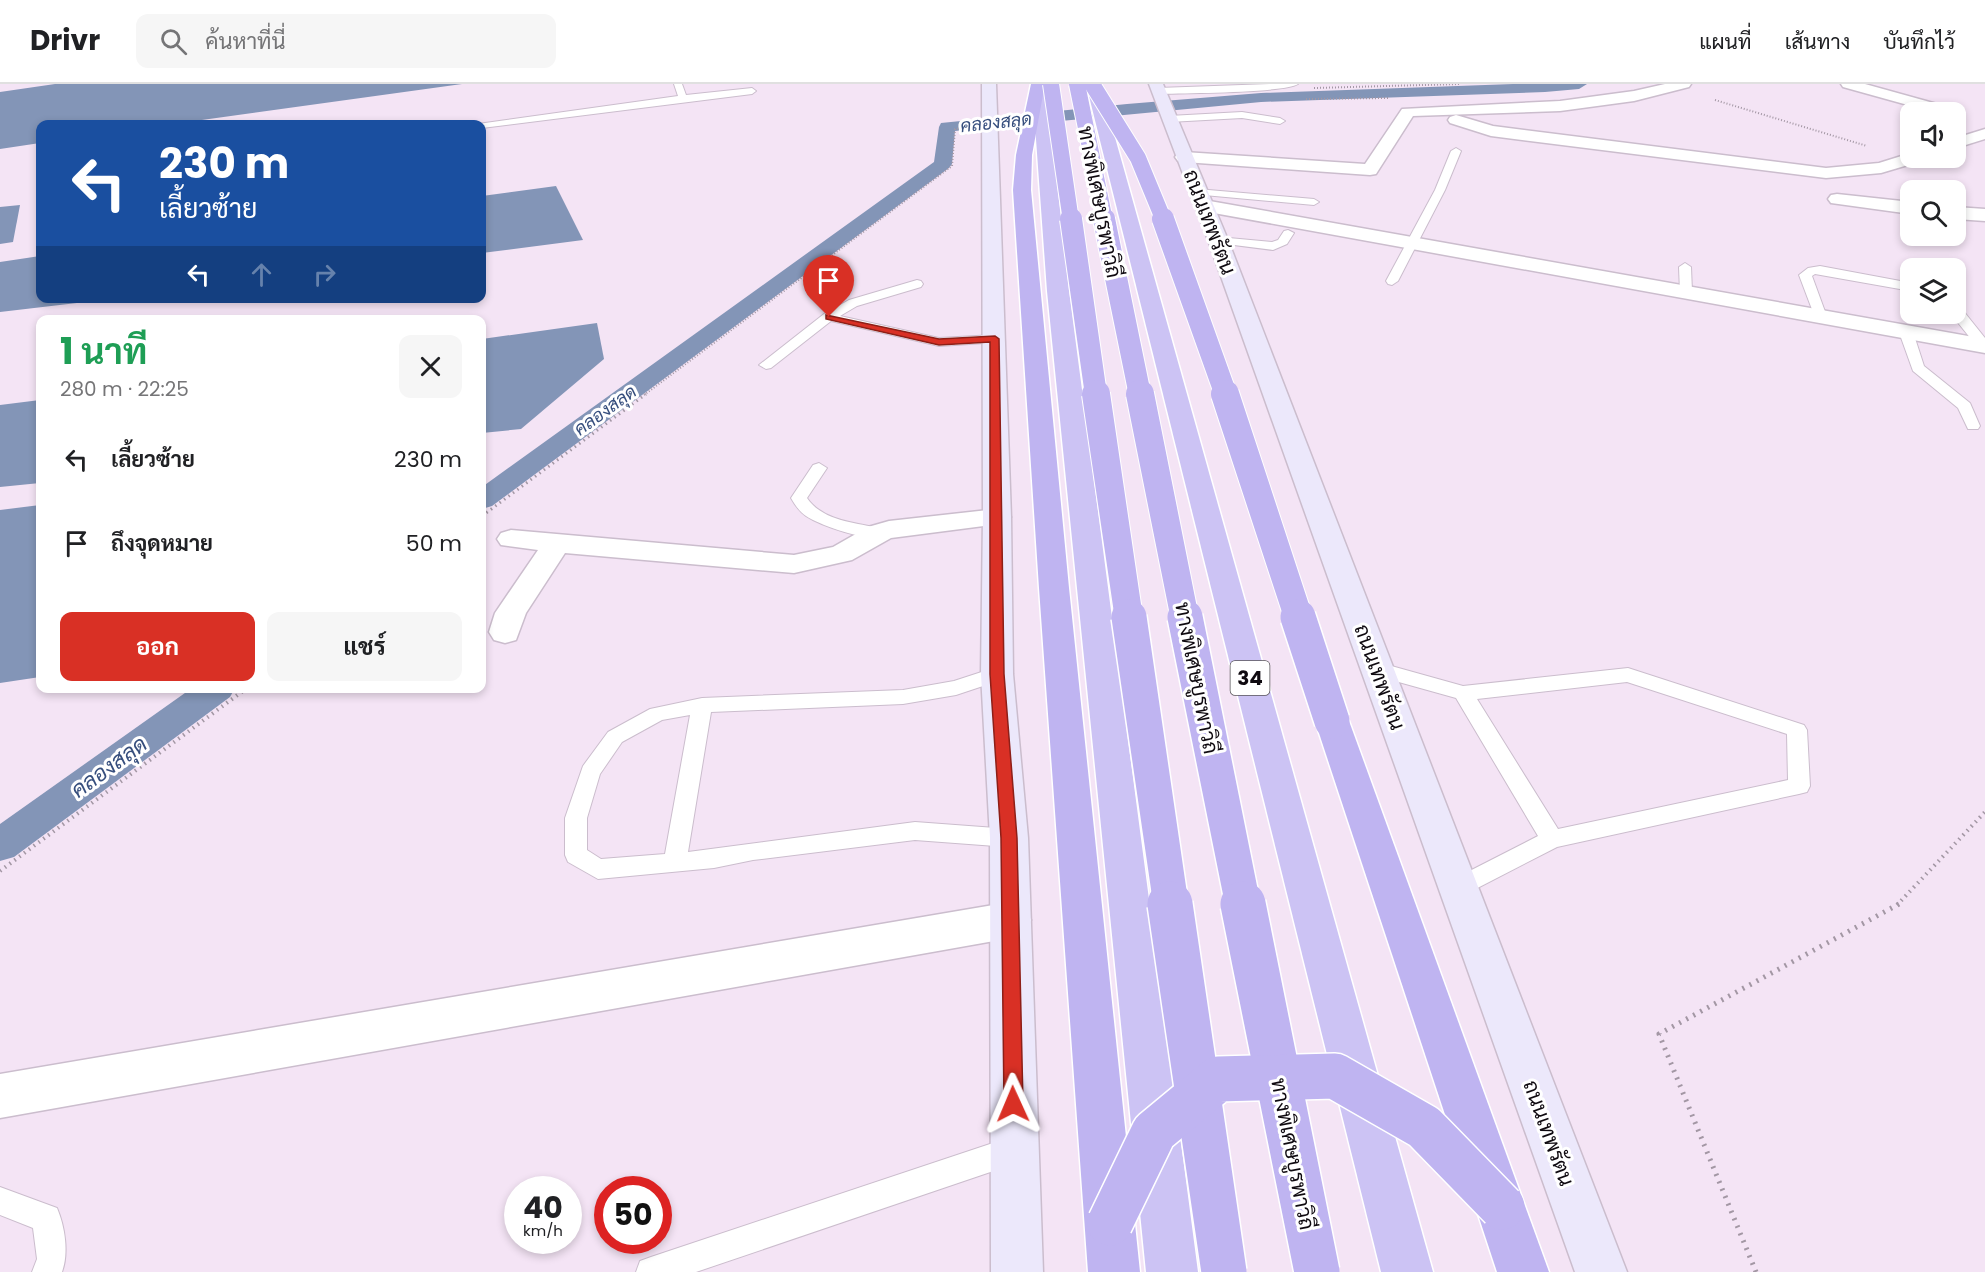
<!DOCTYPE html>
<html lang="th">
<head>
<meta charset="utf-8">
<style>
	:root { --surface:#fff; --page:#f6f6f6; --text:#202124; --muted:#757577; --line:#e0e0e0; --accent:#d93025 }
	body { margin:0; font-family:Poppins,Sarabun,sans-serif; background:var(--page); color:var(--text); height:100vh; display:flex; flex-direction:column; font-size:22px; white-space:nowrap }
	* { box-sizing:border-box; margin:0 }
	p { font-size:20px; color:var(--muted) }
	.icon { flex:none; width:33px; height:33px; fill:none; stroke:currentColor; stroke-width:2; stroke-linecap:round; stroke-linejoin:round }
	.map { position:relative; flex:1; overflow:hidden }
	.details { position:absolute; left:36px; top:231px; width:450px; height:378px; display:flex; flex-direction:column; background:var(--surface); border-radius:12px; box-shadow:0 3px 9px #0003 }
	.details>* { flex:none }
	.top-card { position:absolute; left:36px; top:36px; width:450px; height:183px; border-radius:12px; box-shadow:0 3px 9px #0003; background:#1a4fa0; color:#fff; overflow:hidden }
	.fabs { position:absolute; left:1900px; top:18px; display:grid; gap:12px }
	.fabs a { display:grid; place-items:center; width:66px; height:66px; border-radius:12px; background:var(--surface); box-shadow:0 3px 9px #0003; font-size:30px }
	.speed { position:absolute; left:504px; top:1092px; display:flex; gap:12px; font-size:30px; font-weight:700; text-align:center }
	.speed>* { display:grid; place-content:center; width:78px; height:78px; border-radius:50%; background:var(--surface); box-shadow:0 3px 9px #0003; line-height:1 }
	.speed small { font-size:15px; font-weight:400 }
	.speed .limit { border:9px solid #d22; background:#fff; color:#111 }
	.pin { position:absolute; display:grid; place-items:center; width:51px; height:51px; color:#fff; margin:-62px -26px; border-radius:50% 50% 50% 0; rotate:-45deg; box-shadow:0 0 6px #0007 }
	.pin .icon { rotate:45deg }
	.me { position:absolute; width:66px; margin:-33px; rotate:359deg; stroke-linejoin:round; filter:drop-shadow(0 0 4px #0008) }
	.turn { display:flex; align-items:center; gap:21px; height:126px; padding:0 24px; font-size:27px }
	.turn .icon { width:78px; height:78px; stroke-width:2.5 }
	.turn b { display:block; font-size:42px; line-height:51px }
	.lanes { display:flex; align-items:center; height:57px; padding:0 24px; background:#0003; justify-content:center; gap:30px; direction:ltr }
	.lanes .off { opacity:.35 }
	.round { display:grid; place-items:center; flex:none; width:63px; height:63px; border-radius:12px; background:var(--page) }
	.overview { display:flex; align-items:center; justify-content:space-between; height:102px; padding:0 24px }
	h1 { font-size:36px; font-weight:700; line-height:45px; color:#1e9e55 }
	.action { display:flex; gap:12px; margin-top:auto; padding:12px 24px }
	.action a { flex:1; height:69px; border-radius:12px; background:var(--accent); color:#fff; font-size:24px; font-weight:700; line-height:69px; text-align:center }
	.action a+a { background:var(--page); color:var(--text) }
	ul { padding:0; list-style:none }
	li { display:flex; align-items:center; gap:18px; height:84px; padding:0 24px }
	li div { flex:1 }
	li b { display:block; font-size:22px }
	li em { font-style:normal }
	header { display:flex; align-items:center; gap:36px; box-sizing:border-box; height:84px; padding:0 30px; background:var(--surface); border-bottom:2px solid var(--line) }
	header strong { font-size:28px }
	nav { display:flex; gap:33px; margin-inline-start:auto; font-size:21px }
	.search { width:420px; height:54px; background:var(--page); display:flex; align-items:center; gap:15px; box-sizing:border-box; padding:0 21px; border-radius:12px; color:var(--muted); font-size:22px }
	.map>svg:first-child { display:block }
	.water { fill:#8395b7 }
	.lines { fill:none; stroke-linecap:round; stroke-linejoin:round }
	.canal { fill:#8395b7; fill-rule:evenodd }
	.service-casing { stroke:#cbbdcd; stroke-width:2 }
	.minor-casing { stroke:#cbbdcd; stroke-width:3 }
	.secondary-casing { stroke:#cbbdcd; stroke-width:3 }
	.trunk-casing { stroke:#fff; stroke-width:3 }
	.motorway-casing { stroke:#fff; stroke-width:3 }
	.path-far3 { stroke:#a397a4; stroke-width:2; stroke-dasharray:1 2; stroke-linecap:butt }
	.path-far2 { stroke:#a397a4; stroke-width:3; stroke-dasharray:1.5 4; stroke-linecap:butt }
	.path-far1 { stroke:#a397a4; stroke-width:4; stroke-dasharray:1.5 4.5; stroke-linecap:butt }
	.path { stroke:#a397a4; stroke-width:5; stroke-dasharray:2 6; stroke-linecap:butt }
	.service { fill:#fff; fill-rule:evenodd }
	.minor { fill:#fff; fill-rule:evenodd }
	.secondary { fill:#ece8fb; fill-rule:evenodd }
	.trunk { fill:#ccc3f4; fill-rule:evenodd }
	.motorway { fill:#bfb4f1; fill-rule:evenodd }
	.motorway-bridge-far4-casing { stroke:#fff; stroke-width:18; stroke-linecap:butt }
	.motorway-bridge-far3-casing { stroke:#fff; stroke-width:24; stroke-linecap:butt }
	.motorway-bridge-far2-casing { stroke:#fff; stroke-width:30; stroke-linecap:butt }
	.motorway-bridge-far1-casing { stroke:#fff; stroke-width:38; stroke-linecap:butt }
	.motorway-bridge-casing { stroke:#fff; stroke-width:48; stroke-linecap:butt }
	.motorway-bridge-far4 { stroke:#bfb4f1; stroke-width:16 }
	.motorway-bridge-far3 { stroke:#bfb4f1; stroke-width:22 }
	.motorway-bridge-far2 { stroke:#bfb4f1; stroke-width:28 }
	.motorway-bridge-far1 { stroke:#bfb4f1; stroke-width:35 }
	.motorway-bridge { stroke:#bfb4f1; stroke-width:45 }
	.route { fill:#d93025; stroke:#8d1f18; stroke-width:1.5 }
	.labels { text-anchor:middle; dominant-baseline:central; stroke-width:6; stroke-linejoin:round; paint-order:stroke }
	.far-water-label { font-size:18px; font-style:italic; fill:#364e7d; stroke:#fff }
	.shield { fill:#fff; stroke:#575458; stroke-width:1.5 }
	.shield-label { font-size:20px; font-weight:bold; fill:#0f0a10 }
	.street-label { font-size:21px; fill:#0f0a10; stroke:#fff }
	.water-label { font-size:22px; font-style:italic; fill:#364e7d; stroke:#fff }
</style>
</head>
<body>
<header>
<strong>Drivr</strong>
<div class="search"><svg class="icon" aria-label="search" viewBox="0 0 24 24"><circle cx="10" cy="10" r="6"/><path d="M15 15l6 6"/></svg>ค้นหาที่นี่</div>
<nav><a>แผนที่</a><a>เส้นทาง</a><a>บันทึกไว้</a></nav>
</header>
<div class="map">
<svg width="1985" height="1188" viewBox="0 0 1985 1188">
	<rect width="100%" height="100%" fill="#f4e4f5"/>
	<g class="water">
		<polygon points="55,0 462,0 173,40 40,40 40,59 0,65 0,8"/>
		<polygon points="556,102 583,156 482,169 482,112"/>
		<polygon points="20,121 13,158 0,160 0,123"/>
		<polygon points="40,172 40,214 111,215 0,228 0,178"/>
		<polygon points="597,239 604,275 521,345 482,349 482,255"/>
		<polygon points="40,316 40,399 0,403 0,321"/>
		<polygon points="40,421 40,593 0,599 0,426"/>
	</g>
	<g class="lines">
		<g class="canal">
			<polygon points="1513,0 1587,0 1579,5 1545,8 1261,18 955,47 952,80 949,84 492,422 482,425 482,403 934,78 939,43 941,39 1127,20 1261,9"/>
			<polygon points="192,604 235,604 230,613 14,773 0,777 0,740"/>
		</g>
		<defs>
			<g id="service">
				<polygon points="674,0 682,0 686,11 752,4 756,7 752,10 482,44 482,40 478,40 678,12"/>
				<path d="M1270,0H1298C1284,9 1182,9 1158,10L1154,7L1158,4Z"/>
				<polygon points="1242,28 1280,34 1285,37 1280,40 1242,34 1169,38 1164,35 1169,32"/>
				<polygon points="1456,64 1461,67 1445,106 1398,197 1392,201 1388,200 1386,197 1435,106 1451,67"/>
				<polygon points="1197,105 1314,115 1319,118 1314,121 1193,110 1192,108"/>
				<polygon points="1288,146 1294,149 1287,160 1273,166 1218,159 1212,156 1218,153 1272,158 1278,156 1284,147"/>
				<polygon points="1685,179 1691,183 1692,208 1686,212 1680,208 1679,183"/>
				<polygon points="1820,182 1911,199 1911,207 1815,190 1812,192 1827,233 1826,236 1816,236 1799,191 1808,184"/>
				<polygon points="917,196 921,197 923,200 921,203 857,222 840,232 939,254 995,251 1002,255 1000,258 939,262 831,237 771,284 766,285 759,281 824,230 849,216"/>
				<polygon points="1956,223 1961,224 1985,254 1985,266 1979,265 1951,230 1956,230"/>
				<polygon points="1906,244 1913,248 1924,282 1970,319 1980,342 1978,345 1968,345 1958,324 1913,287 1899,248"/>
				<path d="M819,379L827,384L807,414C823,438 859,439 884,445L886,449L884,453C866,457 821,442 806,432C799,427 795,421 791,414L813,381Z"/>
				<path d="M1377,578L1463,602L1628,584L1804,641L1807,646L1810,702L1807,708L1799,710L1557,763L1458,814L1450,811L1446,804L1450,797L1538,752L1456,614L1370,590L1367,585L1370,580ZM1627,598L1787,650L1788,696L1558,745L1477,615Z"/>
				<path d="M997,583L1004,585L1007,590L1004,595L956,611L903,620L711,628L688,768L915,738L1009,745L1017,748L1020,754L1017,760L1009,763L915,756L753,776L714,784L598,795L568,778L565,771V734L583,682L608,648L650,625L702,614L903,606L954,597ZM690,631L665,770L601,775L587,766V734L600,690L622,658L662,636Z"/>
				<polygon points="1014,1052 1024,1056 1028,1066 1024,1076 1014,1080 696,1188 636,1188 640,1177 651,1173"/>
				<path d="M0,1103L57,1124C65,1143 69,1169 62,1188H32L37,1175L33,1144L0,1131Z"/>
			</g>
			<g id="minor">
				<polygon points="1665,0 1691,0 1689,3 1634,17 1560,27 1413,32 1376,90 1370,91 1184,78 1178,77 1175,73 1178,69 1184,68 1365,80 1402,25 1560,17 1634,7"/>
				<polygon points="1841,0 1865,0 1955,25 1957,28 1933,28 1843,3"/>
				<polygon points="1456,31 1493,42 1826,84 1879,79 1911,69 1911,74 1921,74 1918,78 1881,89 1826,94 1491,52 1450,39 1448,36 1450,33"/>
				<polygon points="1985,45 1985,55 1956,64 1956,54"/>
				<polygon points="1837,110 1911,118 1911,130 1831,119 1828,115 1831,111"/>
				<polygon points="1204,116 1985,255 1985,269 1197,126 1195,122 1197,118"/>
				<polygon points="1956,123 1985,125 1985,137 1956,135"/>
				<polygon points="997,425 1007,427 1011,433 1007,439 891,454 852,476 794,489 565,469 526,529 516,556 505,559 494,556 489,548 495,529 538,466 501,461 497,455 501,449 511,446 794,471 833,463 868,443 889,437"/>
				<polygon points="1011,818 1025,824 1031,836 1025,848 1011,854 0,1034 0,990"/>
			</g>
			<g id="secondary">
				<polygon points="982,0 996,0 1011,433 1013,590 1028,754 1043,1188 991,1188 990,754 981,590 983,433"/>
				<polygon points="1149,0 1163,0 1228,156 1627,1188 1575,1188 1208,156"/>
			</g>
			<g id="trunk">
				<polygon points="1032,0 1046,0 1069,207 1198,1188 1146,1188 1047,207"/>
				<polygon points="1086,0 1100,0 1433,1188 1381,1188"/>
			</g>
			<g id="motorway">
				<polygon points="1031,0 1045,0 1032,71 1031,106 1069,504 1140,1188 1088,1188 1039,504 1013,106 1016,71"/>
				<polygon points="1332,624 1344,628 1349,637 1549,1188 1497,1188 1315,637 1320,628"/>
			</g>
		</defs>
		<use href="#service" class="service-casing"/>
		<use href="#minor" class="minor-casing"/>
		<use href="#secondary" class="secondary-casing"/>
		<use href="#trunk" class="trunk-casing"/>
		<use href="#motorway" class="motorway-casing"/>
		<g class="path-far3">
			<polyline points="1314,4 1460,0"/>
			<polyline points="1306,15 1388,14"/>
			<polyline points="1715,16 1867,62"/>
			<polyline points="644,311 952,82 955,45 967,43"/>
		</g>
		<polyline class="path-far2" points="482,432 646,310"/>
		<g class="path-far1">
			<polyline points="0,787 247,604"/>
			<polyline points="1897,821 1985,728"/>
		</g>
		<polyline class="path" points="1756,1188 1659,950 1899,820"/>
		<use href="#service" class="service"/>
		<use href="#minor" class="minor"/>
		<use href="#secondary" class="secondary"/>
		<use href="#trunk" class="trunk"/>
		<use href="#motorway" class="motorway"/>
		<defs>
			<g id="motorway-bridge-far4">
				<polyline points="1051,0 1071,137"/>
				<polyline points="1077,0 1105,137"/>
				<polyline points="1092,0 1138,74 1164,137"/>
			</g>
			<g id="motorway-bridge-far3">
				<polyline points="1071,135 1096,311"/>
				<polyline points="1104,135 1140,311"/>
				<polyline points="1163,135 1226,311"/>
			</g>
			<g id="motorway-bridge-far2">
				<polyline points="1096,310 1129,535"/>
				<polyline points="1140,310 1185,535"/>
				<polyline points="1225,310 1299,535"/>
			</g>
			<g id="motorway-bridge-far1">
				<polyline points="1129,533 1171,821"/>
				<polyline points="1185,533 1243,821"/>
				<polyline points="1298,533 1332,637"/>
			</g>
			<g id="motorway-bridge">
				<polyline points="1170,820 1224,1188"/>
				<polyline points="1243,820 1317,1188"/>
				<polyline points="1110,1139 1154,1048 1218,995 1335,992 1424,1043 1502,1123"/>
			</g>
		</defs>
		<use href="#motorway-bridge-far4" class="motorway-bridge-far4-casing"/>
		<use href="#motorway-bridge-far3" class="motorway-bridge-far3-casing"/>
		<use href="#motorway-bridge-far2" class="motorway-bridge-far2-casing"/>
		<use href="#motorway-bridge-far1" class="motorway-bridge-far1-casing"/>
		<use href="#motorway-bridge" class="motorway-bridge-casing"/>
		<use href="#motorway-bridge-far4" class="motorway-bridge-far4"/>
		<use href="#motorway-bridge-far3" class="motorway-bridge-far3"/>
		<use href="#motorway-bridge-far2" class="motorway-bridge-far2"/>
		<use href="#motorway-bridge-far1" class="motorway-bridge-far1"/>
		<use href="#motorway-bridge" class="motorway-bridge"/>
	</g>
	<polygon class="route" points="826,231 939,255 995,252 999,255 1004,590 1017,754 1023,1020 1020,1027 1013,1030 1007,1027 1004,1020 1001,754 990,590 990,258 939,261 826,235"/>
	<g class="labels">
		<g class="far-water-label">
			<text transform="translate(996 38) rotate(-6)">คลองสลุด</text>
			<text transform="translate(605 326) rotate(-36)">คลองสลุด</text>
		</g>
		<rect class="shield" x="1230.5" y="577" width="39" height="34" rx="4.5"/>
		<g class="shield-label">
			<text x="1250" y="594">34</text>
		</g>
		<g class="street-label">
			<text transform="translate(1100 118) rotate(79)">ทางพิเศษบูรพาวิถี</text>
			<text transform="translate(1210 138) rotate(69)">ถนนเทพรัตน</text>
			<text transform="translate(1380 593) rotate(70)">ถนนเทพรัตน</text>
			<text transform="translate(1197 594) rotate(79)">ทางพิเศษบูรพาวิถี</text>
			<text transform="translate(1549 1049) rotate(70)">ถนนเทพรัตน</text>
			<text transform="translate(1293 1070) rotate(79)">ทางพิเศษบูรพาวิถี</text>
		</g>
		<g class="water-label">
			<text transform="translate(109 683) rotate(-36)">คลองสลุด</text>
		</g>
	</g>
</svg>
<div class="fabs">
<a><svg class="icon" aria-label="sound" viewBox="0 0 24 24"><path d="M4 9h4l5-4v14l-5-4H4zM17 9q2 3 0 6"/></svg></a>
<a><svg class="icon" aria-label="search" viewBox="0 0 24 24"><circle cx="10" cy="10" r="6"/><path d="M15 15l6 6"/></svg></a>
<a><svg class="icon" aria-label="layers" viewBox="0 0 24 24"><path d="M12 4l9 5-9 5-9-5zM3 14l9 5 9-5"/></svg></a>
</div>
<div class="speed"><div>40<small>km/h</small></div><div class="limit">50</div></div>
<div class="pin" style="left:829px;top:233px;background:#d93025"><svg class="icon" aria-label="arrive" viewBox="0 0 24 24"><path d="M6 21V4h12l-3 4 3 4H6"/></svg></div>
<svg class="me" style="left:1013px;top:1020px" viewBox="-20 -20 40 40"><path d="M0-17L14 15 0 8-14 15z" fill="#d93025" stroke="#fff" stroke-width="4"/></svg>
<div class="top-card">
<div class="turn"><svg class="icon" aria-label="left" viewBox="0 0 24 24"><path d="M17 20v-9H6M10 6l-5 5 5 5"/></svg><div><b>230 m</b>เลี้ยวซ้าย</div></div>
<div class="lanes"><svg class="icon" aria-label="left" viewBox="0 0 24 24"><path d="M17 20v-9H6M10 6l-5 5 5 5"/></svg><svg class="icon off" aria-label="ahead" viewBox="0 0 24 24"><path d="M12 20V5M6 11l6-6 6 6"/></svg><svg class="icon off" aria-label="right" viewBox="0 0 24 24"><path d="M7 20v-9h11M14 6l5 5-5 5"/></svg></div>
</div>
<section class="details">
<div class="overview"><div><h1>1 นาที</h1><p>280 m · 22:25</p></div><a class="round"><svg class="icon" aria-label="close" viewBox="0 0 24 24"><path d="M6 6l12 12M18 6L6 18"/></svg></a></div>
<ul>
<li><svg class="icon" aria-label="left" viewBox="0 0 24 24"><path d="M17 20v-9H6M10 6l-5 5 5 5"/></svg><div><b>เลี้ยวซ้าย</b></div><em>230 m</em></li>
<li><svg class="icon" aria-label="arrive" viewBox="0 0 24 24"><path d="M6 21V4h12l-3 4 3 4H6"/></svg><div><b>ถึงจุดหมาย</b></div><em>50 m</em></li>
</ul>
<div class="action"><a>ออก</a><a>แชร์</a></div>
</section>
</div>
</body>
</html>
